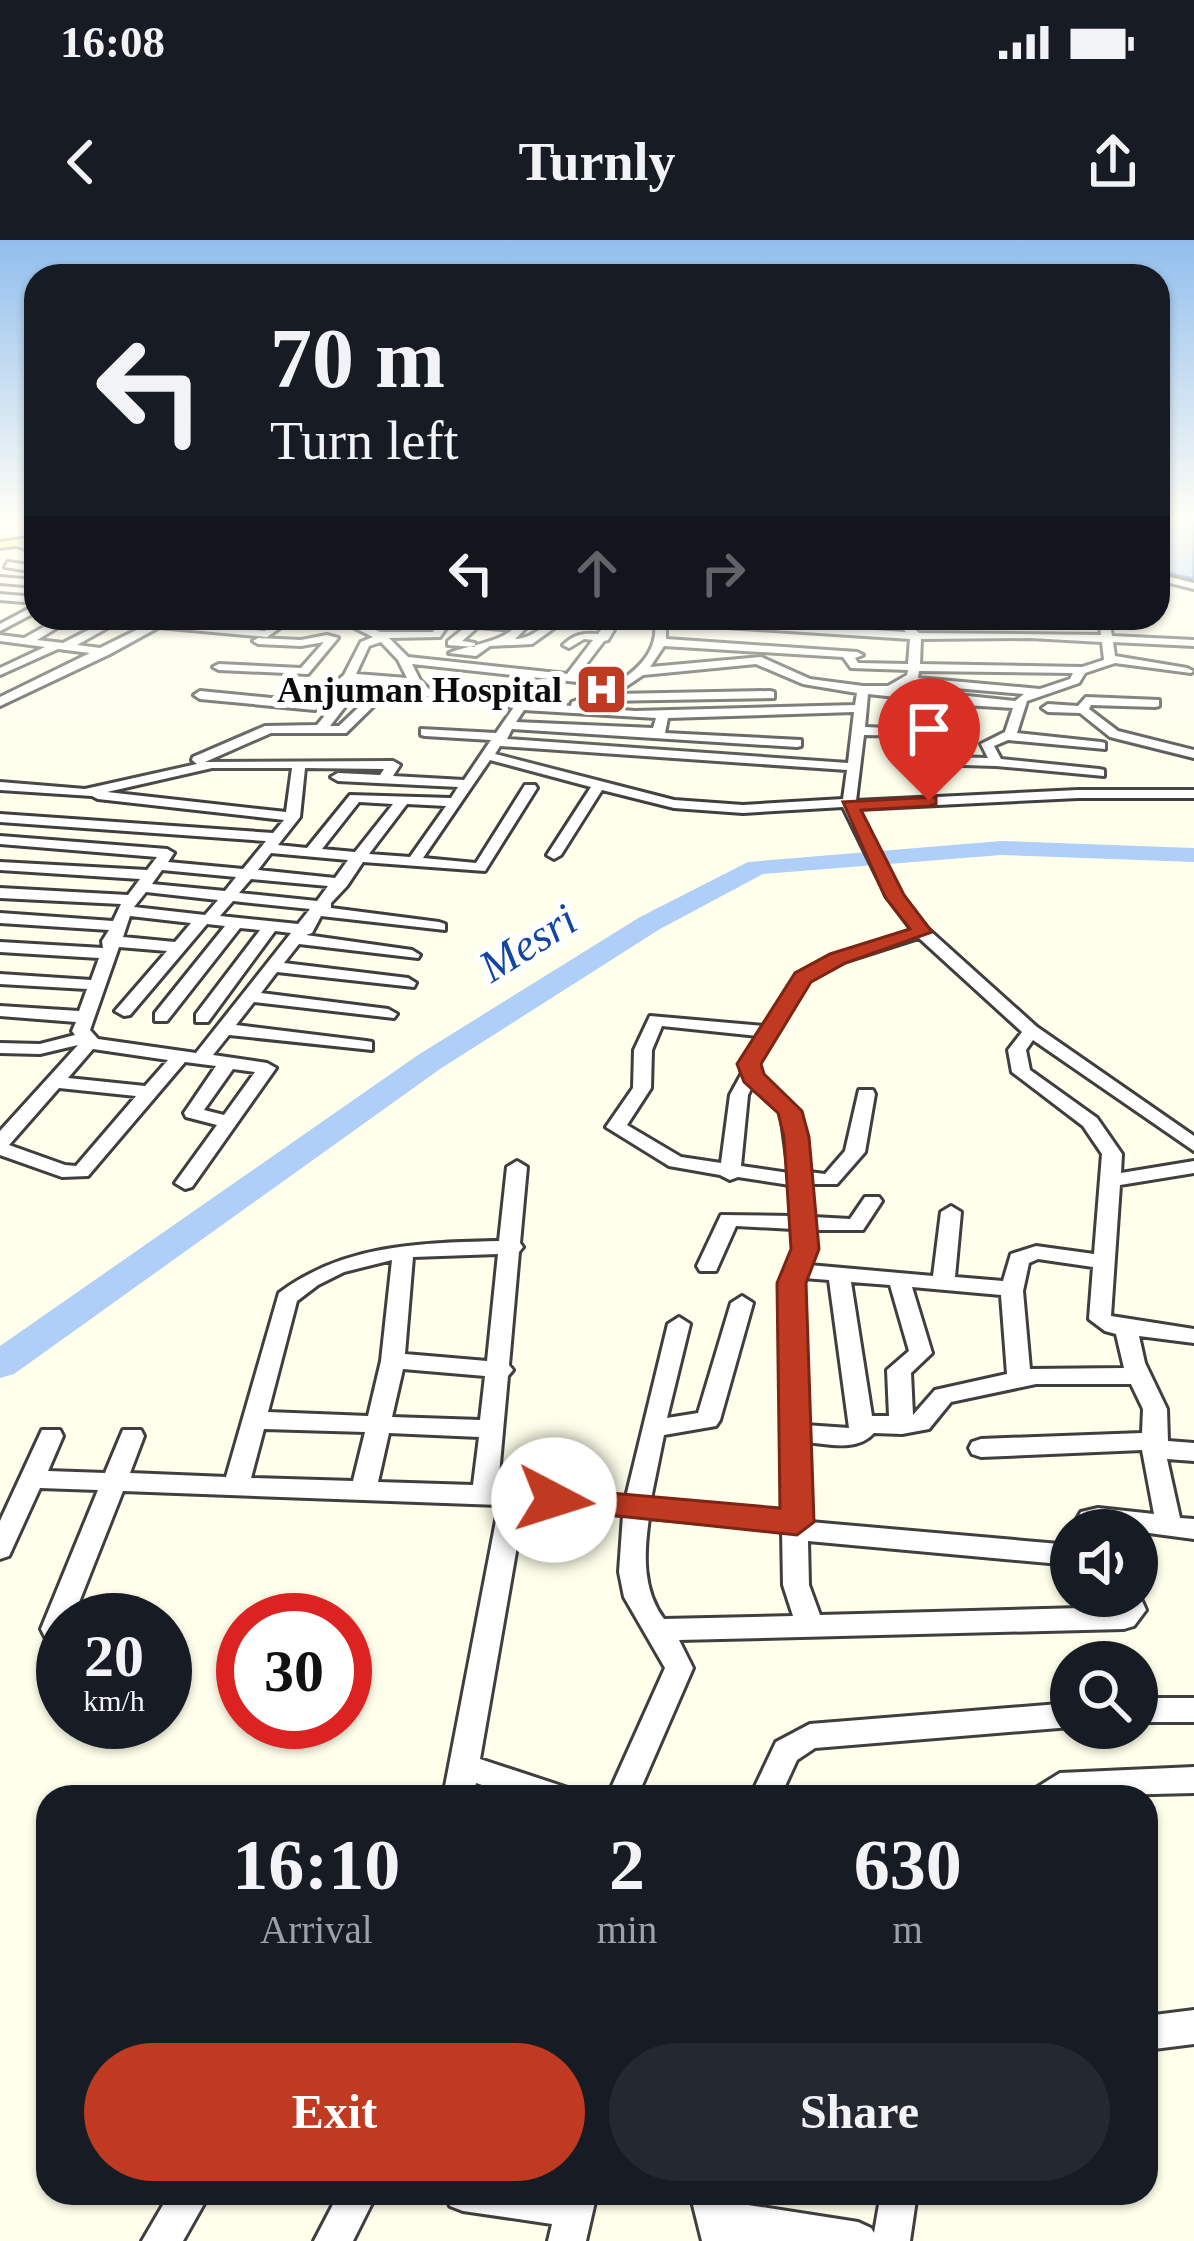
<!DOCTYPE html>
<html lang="en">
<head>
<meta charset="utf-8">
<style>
	:root { --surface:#171b24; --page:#242831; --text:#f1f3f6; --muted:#9ea1a6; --accent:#c03921 }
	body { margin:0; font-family:Georgia,serif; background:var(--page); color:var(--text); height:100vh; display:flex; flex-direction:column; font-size:45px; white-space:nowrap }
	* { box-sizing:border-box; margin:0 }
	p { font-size:39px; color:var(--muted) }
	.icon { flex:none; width:66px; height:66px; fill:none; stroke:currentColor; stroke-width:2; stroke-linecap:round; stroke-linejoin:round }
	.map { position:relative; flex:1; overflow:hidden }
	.details { position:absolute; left:36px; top:1545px; width:1122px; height:420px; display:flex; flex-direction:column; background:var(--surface); border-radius:36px; box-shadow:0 3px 9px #0004 }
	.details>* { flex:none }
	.banner { position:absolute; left:24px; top:24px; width:1146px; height:366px; border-radius:36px; box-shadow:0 3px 9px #0004; background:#171b24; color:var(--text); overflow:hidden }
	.controls { position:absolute; left:1050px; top:1269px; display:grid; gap:24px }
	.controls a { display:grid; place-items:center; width:108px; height:108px; border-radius:50%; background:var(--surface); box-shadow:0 3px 9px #0004; font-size:60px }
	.speed { position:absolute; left:36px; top:1353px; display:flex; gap:24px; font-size:60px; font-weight:700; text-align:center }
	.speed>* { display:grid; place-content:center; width:156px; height:156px; border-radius:50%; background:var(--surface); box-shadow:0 3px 9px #0004; line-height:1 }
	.speed small { font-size:30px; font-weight:400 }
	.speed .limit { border:18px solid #d22; background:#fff; color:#111 }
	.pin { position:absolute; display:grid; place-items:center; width:102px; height:102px; color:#fff; margin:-123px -51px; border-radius:50% 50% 50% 0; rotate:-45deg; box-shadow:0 0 12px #0007 }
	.pin .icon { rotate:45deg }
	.me { position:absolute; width:132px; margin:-66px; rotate:95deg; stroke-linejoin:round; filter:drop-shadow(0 0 9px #0008) }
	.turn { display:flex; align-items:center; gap:42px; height:252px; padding:0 48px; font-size:54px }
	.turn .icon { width:156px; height:156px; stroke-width:2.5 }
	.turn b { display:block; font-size:84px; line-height:102px }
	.lanes { display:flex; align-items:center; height:114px; padding:0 48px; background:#0003; justify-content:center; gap:60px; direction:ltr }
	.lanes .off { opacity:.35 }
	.eta { display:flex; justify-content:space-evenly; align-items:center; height:204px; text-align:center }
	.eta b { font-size:72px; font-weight:700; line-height:84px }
	.cta { display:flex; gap:24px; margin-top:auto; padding:24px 48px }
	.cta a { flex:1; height:138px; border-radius:72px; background:var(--accent); color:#fff; font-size:48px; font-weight:700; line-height:138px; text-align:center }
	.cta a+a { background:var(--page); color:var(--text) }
	.status { display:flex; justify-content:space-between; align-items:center; height:84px; padding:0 60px; background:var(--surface); direction:ltr }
	.status svg { height:33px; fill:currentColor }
	header { display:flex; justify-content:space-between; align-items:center; height:156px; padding:0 48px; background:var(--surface); font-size:54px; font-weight:700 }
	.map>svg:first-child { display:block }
	.water { fill:#afcef8; stroke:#3473d1; stroke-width:3 }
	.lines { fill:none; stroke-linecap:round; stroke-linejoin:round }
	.river { fill:#afcef8; fill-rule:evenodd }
	.minor-casing { stroke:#3f3f3f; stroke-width:6 }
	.major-casing { stroke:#1d1d1d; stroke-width:6 }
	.minor { fill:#fff; fill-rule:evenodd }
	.major { fill:#fcf55f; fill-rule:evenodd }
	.route { fill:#c03921; stroke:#7d2515; stroke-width:3 }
	.labels { text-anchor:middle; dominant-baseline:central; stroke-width:12; stroke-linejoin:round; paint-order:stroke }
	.far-poi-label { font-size:36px; font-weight:bold; fill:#0c0c0c; stroke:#fff; text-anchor:end }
	.water-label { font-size:45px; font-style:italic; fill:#1346a1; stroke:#fff }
</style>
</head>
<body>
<div class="status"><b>16:08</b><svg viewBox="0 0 49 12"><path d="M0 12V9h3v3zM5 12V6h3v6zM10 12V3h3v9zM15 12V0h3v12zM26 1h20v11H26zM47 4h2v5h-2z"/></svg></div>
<header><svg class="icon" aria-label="back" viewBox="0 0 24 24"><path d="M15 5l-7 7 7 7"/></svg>Turnly<svg class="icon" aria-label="share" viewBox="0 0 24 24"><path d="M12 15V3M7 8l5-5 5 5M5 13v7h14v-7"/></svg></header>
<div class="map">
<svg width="1194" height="2001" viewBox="0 0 1194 2001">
	<rect width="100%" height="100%" fill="#ffffec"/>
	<polygon class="water" points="1158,278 1194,278 1194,339 1158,331"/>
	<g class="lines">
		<polygon class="river" points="1001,601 1194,608 1194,622 1001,615 763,634 660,689 440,829 14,1134 0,1138 0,1106 418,815 640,677 748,622"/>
		<defs>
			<g id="minor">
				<polygon points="19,301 36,306 36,312 16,306"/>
				<polygon points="8,322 36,326 36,332 5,327"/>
				<polygon points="1158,334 1194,343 1194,349 1158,340"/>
				<polygon points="0,337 36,340 36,346 0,343"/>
				<polygon points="0,354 36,357 36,363 0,360"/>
				<polygon points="36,365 36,372 0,391 0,384"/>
				<polygon points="60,378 73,378 37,400 63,403 112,378 125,378 77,405 100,408 161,378 174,378 170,382 265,391 282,378 294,378 267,397 159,387 110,414 0,466 0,457 90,413 58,409 0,435 0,428 45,407 0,401 0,395 24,398"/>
				<path d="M335,378H350L380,392H433C441,379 453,378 467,378L446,388L440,397L389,398L408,417L567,434L593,400L584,399L569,408L563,405C575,394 583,393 598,394L610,378H621L608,400L604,401L578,435L623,439C641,426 658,409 655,383L626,378H681L906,392L893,378H904L919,393L1101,395L1099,378H1109L1112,396L1194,400V406L1113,402L1115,416L1187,428L1193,431L1191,433L1115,423L1085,433L1079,443L1027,461L1017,493L1101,502L1105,503V509L1008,500L994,506L1001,519L1099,529L1104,530V536L996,526L899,523L898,520L904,516L988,518L981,504L1005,492L1013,468L965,465L920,496L864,495L856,561L1078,550H1194V558H1078L858,569L902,656L928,689L1037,787L1194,896V911L1033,800L1026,810L1030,830L1097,878L1122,914L1121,933L1194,921V933L1120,945L1111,1076L1194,1089V1103L1139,1096L1145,1123L1167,1169L1168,1201L1194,1203V1221L1167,1219L1180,1278L1194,1279V1299L1104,1287L1105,1290H1079L1077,1279L1081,1272L1098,1268L1154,1274L1142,1210L981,1217L972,1214L969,1208L972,1202L981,1199L1142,1193L1143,1169L1131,1144H1036L951,1162L929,1189L902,1194L874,1193C857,1212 829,1204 806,1202L810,1282L1071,1305V1325L808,1301L809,1345L820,1375L1117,1367L1114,1356H1137V1350L1146,1370L1134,1386L1124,1389L679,1400L693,1428L637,1557H607L665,1428L624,1357L619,1332L623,1275L524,1266L480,1519L568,1548L572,1557H517L476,1543L473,1557H443L499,1265L123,1251L72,1380H63V1397L55,1400L45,1397L41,1389L98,1250L40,1248L9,1316L0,1319V1281L42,1190H60L63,1196L48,1231L105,1233L123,1190H141L144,1196L130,1233L226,1237L279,1053C344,1004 421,1003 499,1001L507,927L517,921L527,927L520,1003L523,1007L519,1012L509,1125L513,1130L508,1136L498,1246L626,1257L668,1084L679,1077L690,1084L667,1178L698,1173L731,1063L742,1056L753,1063L720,1180L716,1186L664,1195L651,1259L782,1271L780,1043L794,1009L793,989L736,986L716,1031H700L697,1026L721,975L792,976L790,945L738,937L730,940L720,935L669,926L606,887L633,848L634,810L650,776L764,786L797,734L832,716L912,690L887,657L843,567L743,573L674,568L602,550L561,615L554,619L547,615L591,547L490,520L423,618L476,623L525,545H535L537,548L485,631L363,622L347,646L331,663V668L439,682L445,684V690L321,676L312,693L306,695L412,710L420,715L418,718L299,704L284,723L408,738L416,743L414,747L277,732L261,753L388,769L397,774L394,778L254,762L236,785L366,801L372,802V810L229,795L213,815L267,823L276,828L192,947L185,949L175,943L217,885L186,877L184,873L216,826L185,822L88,936L62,937L0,915V891L78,805L40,814L0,813V803L40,804L75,795L72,791L76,782L0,776V766L79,771L87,749L0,744V734L91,740L99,718L0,712V702L103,708L102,701L109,690L0,683V673L113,681L121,664L0,658V648L128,655L140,639L0,630V622L147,630L157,617L0,604V596L167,609L174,613L168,622L243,629L266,601L0,582V574L273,593L284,580L98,559L92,556L0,550V542L85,549L197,524L192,520L193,517L265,486L317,485L341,456H349L351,459L330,486H339L384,443L352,441L315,470L200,459L194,455L200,451L312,462L344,435L361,402L373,397ZM666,383L910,399L908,424L858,423L855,418L863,415L857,412L666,399ZM1030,398L1102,402L1104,420L1082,427L920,424L921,399ZM381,402L398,420L407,438L356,434L369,406ZM664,406L843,417L851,428L908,430L907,435L888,446H863L810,439L761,417L650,427ZM412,424L614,446L572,462L571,466L429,449L420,440ZM756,424L803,444L857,453L855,465L635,471L582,467L602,461L774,458V452L770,451L615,454L643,435ZM919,431L1073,433L1070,439L1040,449L918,438ZM396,444L412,445L426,456L514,467L496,493L421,489V495L425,496L491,500L464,540L393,536L400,525L393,521L205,522L271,493H346ZM909,444L1024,454L1015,461L901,449ZM868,454L952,463L913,489L865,487ZM524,470L656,478L653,488L516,482ZM854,472L848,523L507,499L512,489L797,507L801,506V500L665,493L668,478ZM500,506L847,530L843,559L743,565L674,560L495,514ZM212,528H292L286,572L107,552ZM305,528L384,529L380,535L338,533L331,537L338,541L458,547L451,558L350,555L307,608L278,605L300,577ZM359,562L393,564L355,612L322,609ZM407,564L446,566L410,617L369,614ZM271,613L348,620L335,638L258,630ZM162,630L236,637L225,651L152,644ZM251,639L328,646L317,661L239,653ZM146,652L218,660L205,675L134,667ZM233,661L310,669L298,684L220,676ZM130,676L191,683L175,702L123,697ZM207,684L225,686L155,773V781H167L240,688L260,690L196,774V782H208L275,691L291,693L196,813L98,799L90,790L119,707L167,711L115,771L124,776L130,775ZM919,698L1022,792L1008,810L1012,832L1083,886L1102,914L1094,1014L1036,1006L1011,1014L1003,1041L955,1037L961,972L951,966L941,972L933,1036L809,1025L816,1009L814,990H863L882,961L879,957H865L850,979L813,977L810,944H837L865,912L875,854L873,850H859L845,911L825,934L809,932L799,871L761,835L758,824L809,741L844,722ZM662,786L758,796L740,824L742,833L730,855L721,923L681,917L627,885L651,848L652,810ZM93,809L168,820L145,846L68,838ZM233,829L255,832L224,875L204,870ZM752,847L781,873L789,933L741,926L748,855ZM59,848L136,856L76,926L65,925L9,905ZM498,1014L487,1121L405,1114L413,1017ZM1038,1019L1093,1027L1089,1079L1105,1091L1116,1094L1124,1128L1030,1129L1023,1051L1029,1023ZM392,1020L381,1121L368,1176L268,1172L297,1061L318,1045L344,1032ZM804,1038L829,1040L849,1188L805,1185ZM851,1042L890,1045L909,1111L887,1130L889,1176H872ZM912,1047L1001,1055L1007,1134L935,1150L913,1175L911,1133L932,1113ZM403,1129L485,1136L480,1180L392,1177ZM264,1189L365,1192L353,1241L251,1238ZM389,1193L479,1197L473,1245L378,1242ZM649,1278L782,1290L783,1345L793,1376L664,1379C642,1349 644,1314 649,1278Z"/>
				<path d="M525,378H536L515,399C536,399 547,378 568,378L532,404L490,406L476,416L449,413C467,406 497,403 512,390L478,387L462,401L475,403V407L448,405V401L472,382L519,384Z"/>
				<polygon points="1003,378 1054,378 1055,380 1050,383 1008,382"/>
				<polygon points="327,395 338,398 308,434 219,430 213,427 219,424 301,428 324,402 301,406 258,404 253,401 258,398 301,400"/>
				<polygon points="1086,457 1159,460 1159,466 1155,467 1091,465 1089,469 1118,491 1194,510 1194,518 1110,497 1080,473 1048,472 1042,468 1048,464 1078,466"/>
				<polygon points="955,493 965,496 949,508 910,505 904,501 910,497 946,500"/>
				<rect x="1137" y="1458" width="57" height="24"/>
				<polygon points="1071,1463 1071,1487 815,1508 797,1520 780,1557 750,1557 776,1502 810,1484"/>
				<polygon points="1194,1527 1194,1553 1032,1557 1036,1548 1060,1533"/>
				<polygon points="1194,1770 1194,1804 1146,1810 1146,1776"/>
				<polygon points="170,1953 210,1953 183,2001 142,2001"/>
				<polygon points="339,1953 377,1953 353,2001 314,2001"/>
				<polygon points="445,1953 597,1953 586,2001 548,2001 552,1984 463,1971 450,1966"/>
				<polygon points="690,1953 726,1953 729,1962 858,1982 871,1988 874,1993 881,1953 917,1953 910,2001 702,2001"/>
			</g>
			<polygon id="major" points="36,297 36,303 0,308 0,302"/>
		</defs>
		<use href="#minor" class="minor-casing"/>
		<use href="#major" class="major-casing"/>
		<use href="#minor" class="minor"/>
		<use href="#major" class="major"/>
	</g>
	<linearGradient id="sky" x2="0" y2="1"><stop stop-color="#91beee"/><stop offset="0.5" stop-color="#fffff6"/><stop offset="1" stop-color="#fffff6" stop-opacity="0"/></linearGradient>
	<rect width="1194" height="558" fill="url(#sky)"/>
	<polygon class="route" points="936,557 936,564 929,566 861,570 904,655 932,692 845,723 811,742 761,824 764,834 802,871 809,897 819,1009 806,1043 814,1282 797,1295 543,1268 538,1260 554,1248 780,1268 777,1043 791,1009 784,897 778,873 744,842 737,824 795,733 830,714 910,689 885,657 843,562"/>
	<defs>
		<symbol id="hospital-square" viewBox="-11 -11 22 22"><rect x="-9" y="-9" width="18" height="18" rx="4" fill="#c03921" stroke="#fff"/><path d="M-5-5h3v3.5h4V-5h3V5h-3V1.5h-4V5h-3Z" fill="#fff"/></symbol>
	</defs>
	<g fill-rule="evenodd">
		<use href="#hospital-square" x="572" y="420" width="59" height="59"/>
	</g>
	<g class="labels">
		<g class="far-poi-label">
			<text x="562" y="450">Anjuman Hospital</text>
		</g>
		<g class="water-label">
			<text transform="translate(528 703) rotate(-32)">Mesri</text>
		</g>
	</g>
</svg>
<div class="controls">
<a><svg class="icon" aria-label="sound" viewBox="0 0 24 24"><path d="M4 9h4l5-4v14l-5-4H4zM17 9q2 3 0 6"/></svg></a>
<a><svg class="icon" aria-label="search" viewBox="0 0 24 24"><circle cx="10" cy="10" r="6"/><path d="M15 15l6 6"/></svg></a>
</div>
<div class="speed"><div>20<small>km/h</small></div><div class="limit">30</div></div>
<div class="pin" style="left:929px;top:561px;background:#d93025"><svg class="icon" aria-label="arrive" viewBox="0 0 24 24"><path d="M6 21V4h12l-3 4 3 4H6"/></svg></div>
<svg class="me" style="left:554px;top:1260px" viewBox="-20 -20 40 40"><circle r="19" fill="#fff"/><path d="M0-13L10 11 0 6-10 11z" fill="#c03921"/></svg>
<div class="banner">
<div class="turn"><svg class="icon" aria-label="left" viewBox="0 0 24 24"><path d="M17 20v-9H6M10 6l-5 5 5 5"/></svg><div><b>70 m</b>Turn left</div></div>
<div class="lanes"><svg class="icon" aria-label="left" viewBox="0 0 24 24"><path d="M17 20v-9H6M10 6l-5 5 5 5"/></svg><svg class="icon off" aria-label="ahead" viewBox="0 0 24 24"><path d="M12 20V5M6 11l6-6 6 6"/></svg><svg class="icon off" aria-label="right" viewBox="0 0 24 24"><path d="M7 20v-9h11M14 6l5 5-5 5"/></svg></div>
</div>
<section class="details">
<div class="eta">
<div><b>16:10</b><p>Arrival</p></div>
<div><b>2</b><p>min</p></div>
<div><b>630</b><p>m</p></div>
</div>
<div class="cta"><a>Exit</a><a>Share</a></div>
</section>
</div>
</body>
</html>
